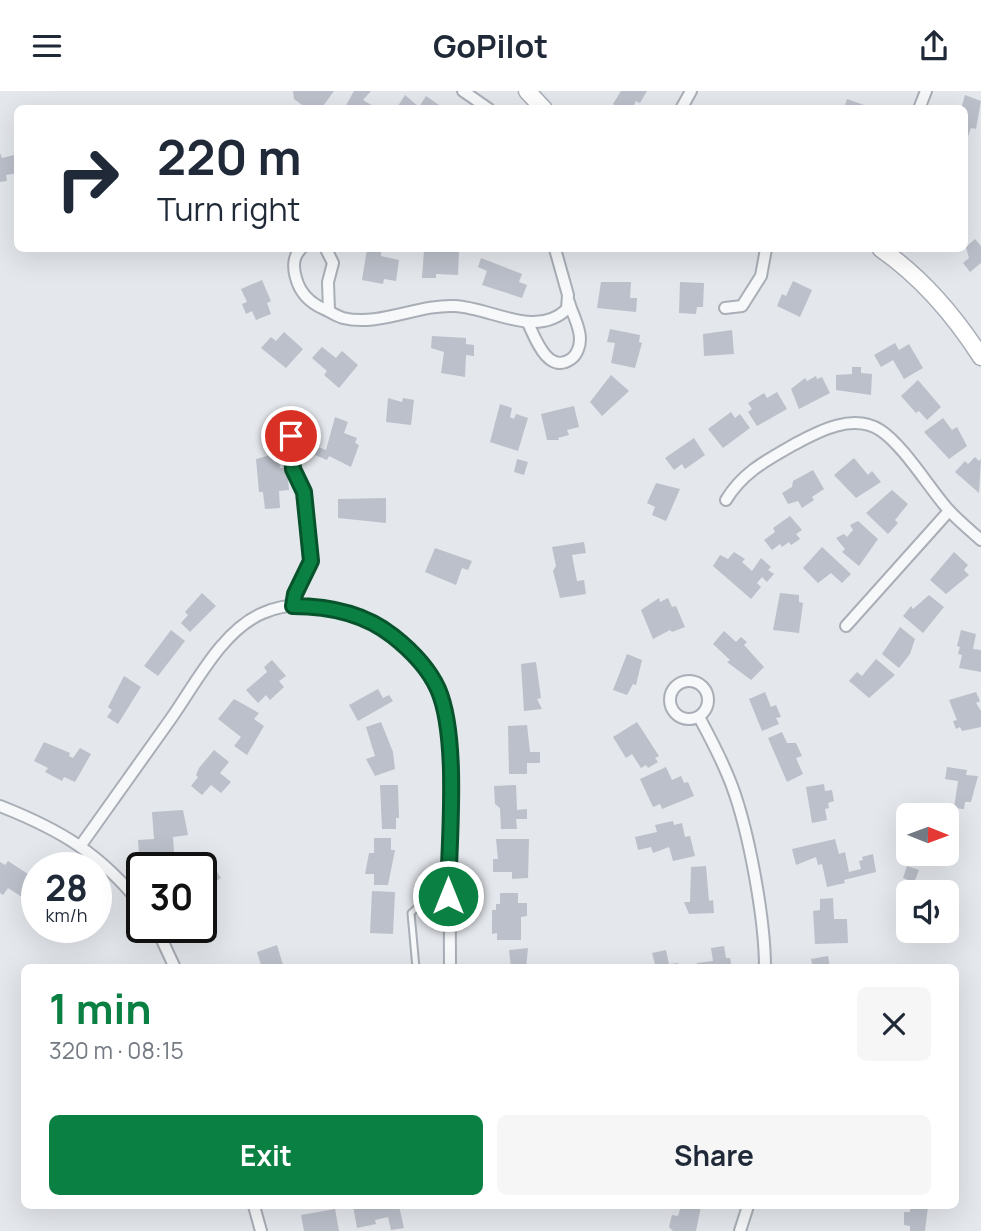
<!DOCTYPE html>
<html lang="en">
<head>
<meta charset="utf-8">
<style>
	:root { --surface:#fff; --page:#f6f6f7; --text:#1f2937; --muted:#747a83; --accent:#0b8043 }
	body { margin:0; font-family:Manrope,sans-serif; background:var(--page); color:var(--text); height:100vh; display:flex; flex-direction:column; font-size:26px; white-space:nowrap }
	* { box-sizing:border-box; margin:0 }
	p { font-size:23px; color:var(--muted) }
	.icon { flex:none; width:38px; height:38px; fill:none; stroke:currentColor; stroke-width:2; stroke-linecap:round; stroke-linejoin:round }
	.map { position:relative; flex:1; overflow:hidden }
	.drawer { position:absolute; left:21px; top:873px; width:938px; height:245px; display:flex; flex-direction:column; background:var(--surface); border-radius:10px; box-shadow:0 7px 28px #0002 }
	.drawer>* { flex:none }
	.hud { position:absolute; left:14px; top:14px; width:954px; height:147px; border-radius:10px; box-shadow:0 7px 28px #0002; background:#fff; color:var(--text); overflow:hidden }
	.needle { width:46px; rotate:91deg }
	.controls { position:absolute; left:896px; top:712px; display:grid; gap:14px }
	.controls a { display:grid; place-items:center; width:63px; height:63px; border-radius:10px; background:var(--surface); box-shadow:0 7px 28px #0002; font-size:35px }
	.speed { position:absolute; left:21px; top:761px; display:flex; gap:14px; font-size:35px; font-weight:700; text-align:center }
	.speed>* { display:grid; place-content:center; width:91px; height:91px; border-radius:50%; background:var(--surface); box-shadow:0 7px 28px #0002; line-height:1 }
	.speed small { font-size:18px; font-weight:400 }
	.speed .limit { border:4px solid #111; border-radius:10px; background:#fff; color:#111 }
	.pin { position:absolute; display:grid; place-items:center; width:60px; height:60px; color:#fff; margin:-30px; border:4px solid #fff; border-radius:50%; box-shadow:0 2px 7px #0007 }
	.me { position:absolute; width:77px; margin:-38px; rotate:0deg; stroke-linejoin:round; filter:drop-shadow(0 0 5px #0008) }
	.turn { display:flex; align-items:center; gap:24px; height:147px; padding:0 28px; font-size:32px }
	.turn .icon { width:91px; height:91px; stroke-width:2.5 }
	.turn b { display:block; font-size:49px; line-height:60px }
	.round { display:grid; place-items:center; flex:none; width:74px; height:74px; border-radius:10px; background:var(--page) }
	.headline { display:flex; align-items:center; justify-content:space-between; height:119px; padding:0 28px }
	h1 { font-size:42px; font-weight:700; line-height:52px; color:var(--accent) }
	.primary-button { display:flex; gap:14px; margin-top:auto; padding:14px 28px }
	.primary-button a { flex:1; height:80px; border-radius:10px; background:var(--accent); color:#fff; font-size:28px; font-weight:700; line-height:80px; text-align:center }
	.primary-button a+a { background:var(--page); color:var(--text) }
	header { display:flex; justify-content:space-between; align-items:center; height:91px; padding:0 28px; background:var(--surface); font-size:32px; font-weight:700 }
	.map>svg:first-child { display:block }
	.building { fill:#bbc0ca }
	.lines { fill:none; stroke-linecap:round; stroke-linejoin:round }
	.service-casing { stroke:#a9aeb7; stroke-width:9 }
	.minor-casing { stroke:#a9aeb7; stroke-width:14 }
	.secondary-casing { stroke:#a9aeb7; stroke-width:19 }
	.service { stroke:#f7f8fa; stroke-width:5 }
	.minor { stroke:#f7f8fa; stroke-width:10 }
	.secondary { stroke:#fff; stroke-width:16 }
	.route-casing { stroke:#07532c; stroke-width:18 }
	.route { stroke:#0b8043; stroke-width:12 }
</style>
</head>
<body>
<header><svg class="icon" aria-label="menu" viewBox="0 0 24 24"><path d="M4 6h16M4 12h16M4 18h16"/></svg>GoPilot<svg class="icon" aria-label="share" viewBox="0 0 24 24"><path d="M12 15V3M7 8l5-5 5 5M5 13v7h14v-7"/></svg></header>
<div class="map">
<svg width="981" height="1140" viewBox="0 0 981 1140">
	<rect width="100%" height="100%" fill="#e4e7ec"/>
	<g class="building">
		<polygon points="293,0 334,0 321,18 305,16 294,8"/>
		<polygon points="354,0 371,0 363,9 378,18 344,18"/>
		<polygon points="621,0 647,0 640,12 636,10 632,18 621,18 613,13"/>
		<polygon points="405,4 419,16 426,5 439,14 437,18 396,18"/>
		<polygon points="965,4 981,10 976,38 971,37 967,48 964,47 964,18 961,18"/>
		<polygon points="847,8 864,14 862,18 844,18"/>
		<polygon points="0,62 2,67 18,63 18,82 6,84 7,90 0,91"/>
		<polygon points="975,148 981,155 981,172 970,181 963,172 969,167 966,156"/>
		<polygon points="367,158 381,161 381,165 399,169 396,190 384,188 383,193 362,189"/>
		<polygon points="435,158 459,160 458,184 436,183 436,187 422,187 424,159"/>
		<polygon points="481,167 522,183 519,191 527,194 522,207 482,194 487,180 478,176"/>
		<polygon points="262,189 271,210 267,212 271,223 256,229 252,220 246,223 242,213 247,211 241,198"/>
		<polygon points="793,190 812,199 800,226 777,215 782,203 786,205"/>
		<polygon points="601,191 631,191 630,207 637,207 636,221 597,217"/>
		<polygon points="680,191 704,192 703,216 697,216 696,223 679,222"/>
		<polygon points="610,238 640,244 639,251 642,252 635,277 611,272 615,252 607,251"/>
		<polygon points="732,239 734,263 704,265 703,243"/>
		<polygon points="284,241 303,258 286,277 261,257 271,246 276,250"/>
		<polygon points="432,245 466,247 466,253 474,254 474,265 466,264 465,286 441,282 444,261 431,257"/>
		<polygon points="895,252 899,259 909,253 923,277 904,288 893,269 881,276 874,264"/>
		<polygon points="322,256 336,267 342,260 358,274 339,297 324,284 327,280 312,267"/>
		<polygon points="852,276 861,276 861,282 872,283 871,304 836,299 836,284 852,283"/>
		<polygon points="611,284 629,300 602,325 590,311"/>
		<polygon points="816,285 817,288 822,286 830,302 799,318 791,298 805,287 807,290"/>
		<polygon points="918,289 941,316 927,329 919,320 916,322 901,305"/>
		<polygon points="777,301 787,318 757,335 748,321 752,318 748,312 764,302 767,307"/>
		<polygon points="388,307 402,311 403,307 414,309 411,334 386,331"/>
		<polygon points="500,313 512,317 510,326 514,328 516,323 528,327 518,360 490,351"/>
		<polygon points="574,315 579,336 567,339 569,344 558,347 559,349 547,349 541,323"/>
		<polygon points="731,321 735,327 740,323 750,337 723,357 708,338"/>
		<polygon points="335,326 348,331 344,342 357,347 355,352 359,354 351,376 329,365 327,369 315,364 318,356 326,359"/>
		<polygon points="943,327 952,339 957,336 967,355 949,368 924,341"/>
		<polygon points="694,347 705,364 685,378 682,373 674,379 665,367"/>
		<polygon points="278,362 280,377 287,377 289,399 279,400 280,417 265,418 263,401 259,401 256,368"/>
		<polygon points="975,366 979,370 981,368 979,402 955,381 965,370 968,373"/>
		<polygon points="854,367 868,384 872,380 881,391 856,407 834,384"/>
		<polygon points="517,368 528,371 524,384 514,381"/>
		<polygon points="813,379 824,398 812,406 814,409 802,417 798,410 788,413 782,402 792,396 793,390"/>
		<polygon points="656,392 680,398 666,430 652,424 655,416 647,412"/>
		<polygon points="892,399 908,413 895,429 898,432 888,443 866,422"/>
		<polygon points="386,407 386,432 338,427 338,408"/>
		<polygon points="790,425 802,439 796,443 800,448 791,454 789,451 782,456 780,453 772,459 764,449 775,441 773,437"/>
		<polygon points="858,430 878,448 859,475 842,461 845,458 836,447 844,443 847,446 853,439 850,434"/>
		<polygon points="584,451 586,462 572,464 577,490 584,489 586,503 560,507 553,480 556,475 552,456"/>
		<polygon points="822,456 851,483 842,492 831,482 818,492 803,477"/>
		<polygon points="435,457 472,470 468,479 462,477 456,494 425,481"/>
		<polygon points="734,461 745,468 742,471 752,480 761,467 771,476 768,479 774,483 767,491 762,486 757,492 761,496 751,508 713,475 720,464 728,468"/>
		<polygon points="954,461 968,474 964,479 969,484 946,503 930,489"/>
		<polygon points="202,502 216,515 190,541 181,532 188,524 185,521"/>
		<polygon points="780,502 799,504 799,511 803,512 799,542 773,539"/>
		<polygon points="929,504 944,516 923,542 903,525 911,515 913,518"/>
		<polygon points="659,507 660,511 668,507 672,516 676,515 685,536 672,541 670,539 653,548 641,519"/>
		<polygon points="900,536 915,548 910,563 899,577 882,563"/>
		<polygon points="171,539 185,550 158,585 144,575"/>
		<polygon points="961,539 976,543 973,558 981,559 981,581 959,577 962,564 958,563 960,556 957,555"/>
		<polygon points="724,540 736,551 741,546 747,551 744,554 764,576 751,589 727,571 730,569 713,553"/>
		<polygon points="627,563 642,569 636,594 633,593 627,604 613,599"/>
		<polygon points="876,568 895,584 869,607 849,590 857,581 862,585"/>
		<polygon points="272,569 286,585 279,590 284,596 270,609 266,604 258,612 246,599 267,581 264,576"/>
		<polygon points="536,571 541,607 537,608 542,618 524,620 521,573"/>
		<polygon points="124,585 141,596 118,633 107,626 112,619 108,616"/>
		<polygon points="378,598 383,607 389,604 393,610 358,630 349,614"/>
		<polygon points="765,601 771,616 776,614 781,626 776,627 779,633 762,640 749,608"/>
		<polygon points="976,601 980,610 976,612 981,620 981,636 962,640 960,636 956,638 953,630 957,629 949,609"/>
		<polygon points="234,608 259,622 254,628 264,635 247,664 234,655 241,646 218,628"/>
		<polygon points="381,631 393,661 395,678 375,685 366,668 375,665 366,636"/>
		<polygon points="637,631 659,665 655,667 658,671 648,677 646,674 641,677 632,663 626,667 613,646"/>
		<polygon points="527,634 530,661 540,661 540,672 527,672 527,683 509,683 508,635"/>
		<polygon points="782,641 787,652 796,652 802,665 796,667 803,683 787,691 768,647"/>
		<polygon points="44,651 70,662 69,665 73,667 80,657 91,663 75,691 64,686 62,690 45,681 48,677 34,670"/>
		<polygon points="214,659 229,671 220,682 231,691 221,702 211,694 202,704 191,695 198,686 196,684 199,677"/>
		<polygon points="666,676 672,689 681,685 684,692 688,691 694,705 662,718 660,713 653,716 640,688"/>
		<polygon points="947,676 967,679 966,684 978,685 971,711 965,711 964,718 954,717 958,690 945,688"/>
		<polygon points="824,693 825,700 832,699 834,710 828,712 829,717 825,718 827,729 812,732 806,696"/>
		<polygon points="380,694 398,694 399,727 396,727 396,738 382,738"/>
		<polygon points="516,694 517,719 527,718 527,728 516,728 517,738 501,738 500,717 495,713 494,695"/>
		<polygon points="183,719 188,744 173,746 174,761 139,763 138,749 154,748 152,721"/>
		<polygon points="673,730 674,734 682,732 685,746 690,745 695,765 673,770 669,756 653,762 651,756 638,759 635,746 657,741 655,734"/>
		<polygon points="374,747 391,747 391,759 395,759 388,794 374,794 374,783 365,783 369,762 374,762"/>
		<polygon points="496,748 529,748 528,787 512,788 512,781 493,781 493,768 498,768"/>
		<polygon points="835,748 839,763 845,761 849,781 861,778 859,770 863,769 862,766 873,763 876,781 844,789 845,792 827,796 822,773 818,774 816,766 796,774 792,758"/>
		<polygon points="8,770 28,783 25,789 30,792 22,806 8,797 3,804 0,802 0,771 5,774"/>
		<polygon points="211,771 221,787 211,793 215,798 201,807 201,777"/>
		<polygon points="706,775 709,810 713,809 714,822 689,823 684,811 690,811 691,776"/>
		<polygon points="907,775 919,779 915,789 930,794 927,802 909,802 913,791 903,787"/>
		<polygon points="372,800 395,801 393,843 370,842"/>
		<polygon points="500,802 518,802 518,812 527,812 527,825 521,826 521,849 497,849 497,842 492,843 492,819 496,819 496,813 500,813"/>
		<polygon points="833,807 834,828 847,828 848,852 815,853 813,820 820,819 820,808"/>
		<polygon points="277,854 284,877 262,877 257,861"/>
		<polygon points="724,855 726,867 730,867 732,877 697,877 697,872 713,870 711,857"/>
		<polygon points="528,857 526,877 511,877 509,859"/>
		<polygon points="666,859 669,873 678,872 679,877 656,877 652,862"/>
		<polygon points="828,865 830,877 813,877 811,868"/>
		<polygon points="353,1115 399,1115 404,1137 391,1139 388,1126 375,1129 376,1133 357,1137"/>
		<polygon points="681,1115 701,1115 696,1140 673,1140 669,1136 672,1124 678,1125"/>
		<polygon points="910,1115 928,1115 925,1140 910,1140 910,1135 904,1134 904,1121 910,1121"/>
		<polygon points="335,1118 339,1140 304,1140 301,1124"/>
	</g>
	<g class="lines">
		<defs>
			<g id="service">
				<polyline points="291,345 294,378 304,401 311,469 295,504 293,515"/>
				<polyline points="416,877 411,822 420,814 448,805"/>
			</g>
			<g id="minor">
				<polyline points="463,0 489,18"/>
				<polyline points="681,18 691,0"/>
				<polyline points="919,18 926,0"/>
				<path d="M301,158C293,165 293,177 296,187C300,202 310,212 324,218C331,221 336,225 343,227C379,236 419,213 455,215C492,217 536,248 567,218L568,204L555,158"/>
				<polyline points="326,158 333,172 328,191 329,220"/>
				<polyline points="725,217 742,215 761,185 766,158"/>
				<path d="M528,232C535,247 548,284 571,268C577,264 580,255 580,248C580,235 572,223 569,211"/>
				<path d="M726,409C743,381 767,369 795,353C819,340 853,322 880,339C903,354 928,395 946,416C956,428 969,438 981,449"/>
				<polyline points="846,535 949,420"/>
				<circle cx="689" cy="609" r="19"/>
				<path d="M699,626C711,648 723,671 732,695C749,741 765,828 765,877"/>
				<path d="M0,715C61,739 101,763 142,815"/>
				<path d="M81,754C111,712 141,670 170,629C195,594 222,539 263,522C299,506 348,516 381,536C424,562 446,604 449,654L450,877"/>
				<polyline points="156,836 175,877"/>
				<polyline points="254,1115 261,1140"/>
				<polyline points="740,1140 748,1115"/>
			</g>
			<g id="secondary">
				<polyline points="527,0 544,18"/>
				<path d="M881,158C921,186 954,224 981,266"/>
			</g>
		</defs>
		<use href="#service" class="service-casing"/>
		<use href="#minor" class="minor-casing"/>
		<use href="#secondary" class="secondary-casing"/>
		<use href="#service" class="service"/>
		<use href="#minor" class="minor"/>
		<use href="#secondary" class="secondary"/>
	</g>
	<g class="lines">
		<defs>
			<path id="route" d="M291,345L293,378L304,401L311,470L295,503L293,515C330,515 364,522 393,545C412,560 428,576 438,598C459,646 449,750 448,805"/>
		</defs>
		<use href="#route" class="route-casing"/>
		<use href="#route" class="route"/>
	</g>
</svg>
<div class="controls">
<a><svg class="needle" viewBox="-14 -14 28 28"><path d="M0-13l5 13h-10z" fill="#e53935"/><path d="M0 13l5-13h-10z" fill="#747a83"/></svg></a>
<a><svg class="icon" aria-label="sound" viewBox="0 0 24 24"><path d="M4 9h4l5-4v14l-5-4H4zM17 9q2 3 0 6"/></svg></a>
</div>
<div class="speed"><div>28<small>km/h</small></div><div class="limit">30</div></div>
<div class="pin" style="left:291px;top:345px;background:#d93025"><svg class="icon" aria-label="arrive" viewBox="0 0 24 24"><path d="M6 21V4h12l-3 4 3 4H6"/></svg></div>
<svg class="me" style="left:448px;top:805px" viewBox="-20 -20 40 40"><circle r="17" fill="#0b8043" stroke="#fff" stroke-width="3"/><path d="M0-11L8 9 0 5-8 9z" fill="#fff"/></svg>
<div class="hud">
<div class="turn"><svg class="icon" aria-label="right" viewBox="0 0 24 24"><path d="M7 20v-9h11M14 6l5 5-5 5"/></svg><div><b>220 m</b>Turn right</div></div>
</div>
<section class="drawer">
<div class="headline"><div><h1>1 min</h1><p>320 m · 08:15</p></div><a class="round"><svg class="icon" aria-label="close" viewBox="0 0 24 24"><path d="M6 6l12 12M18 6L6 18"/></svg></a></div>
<div class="primary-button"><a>Exit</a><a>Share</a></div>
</section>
</div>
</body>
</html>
